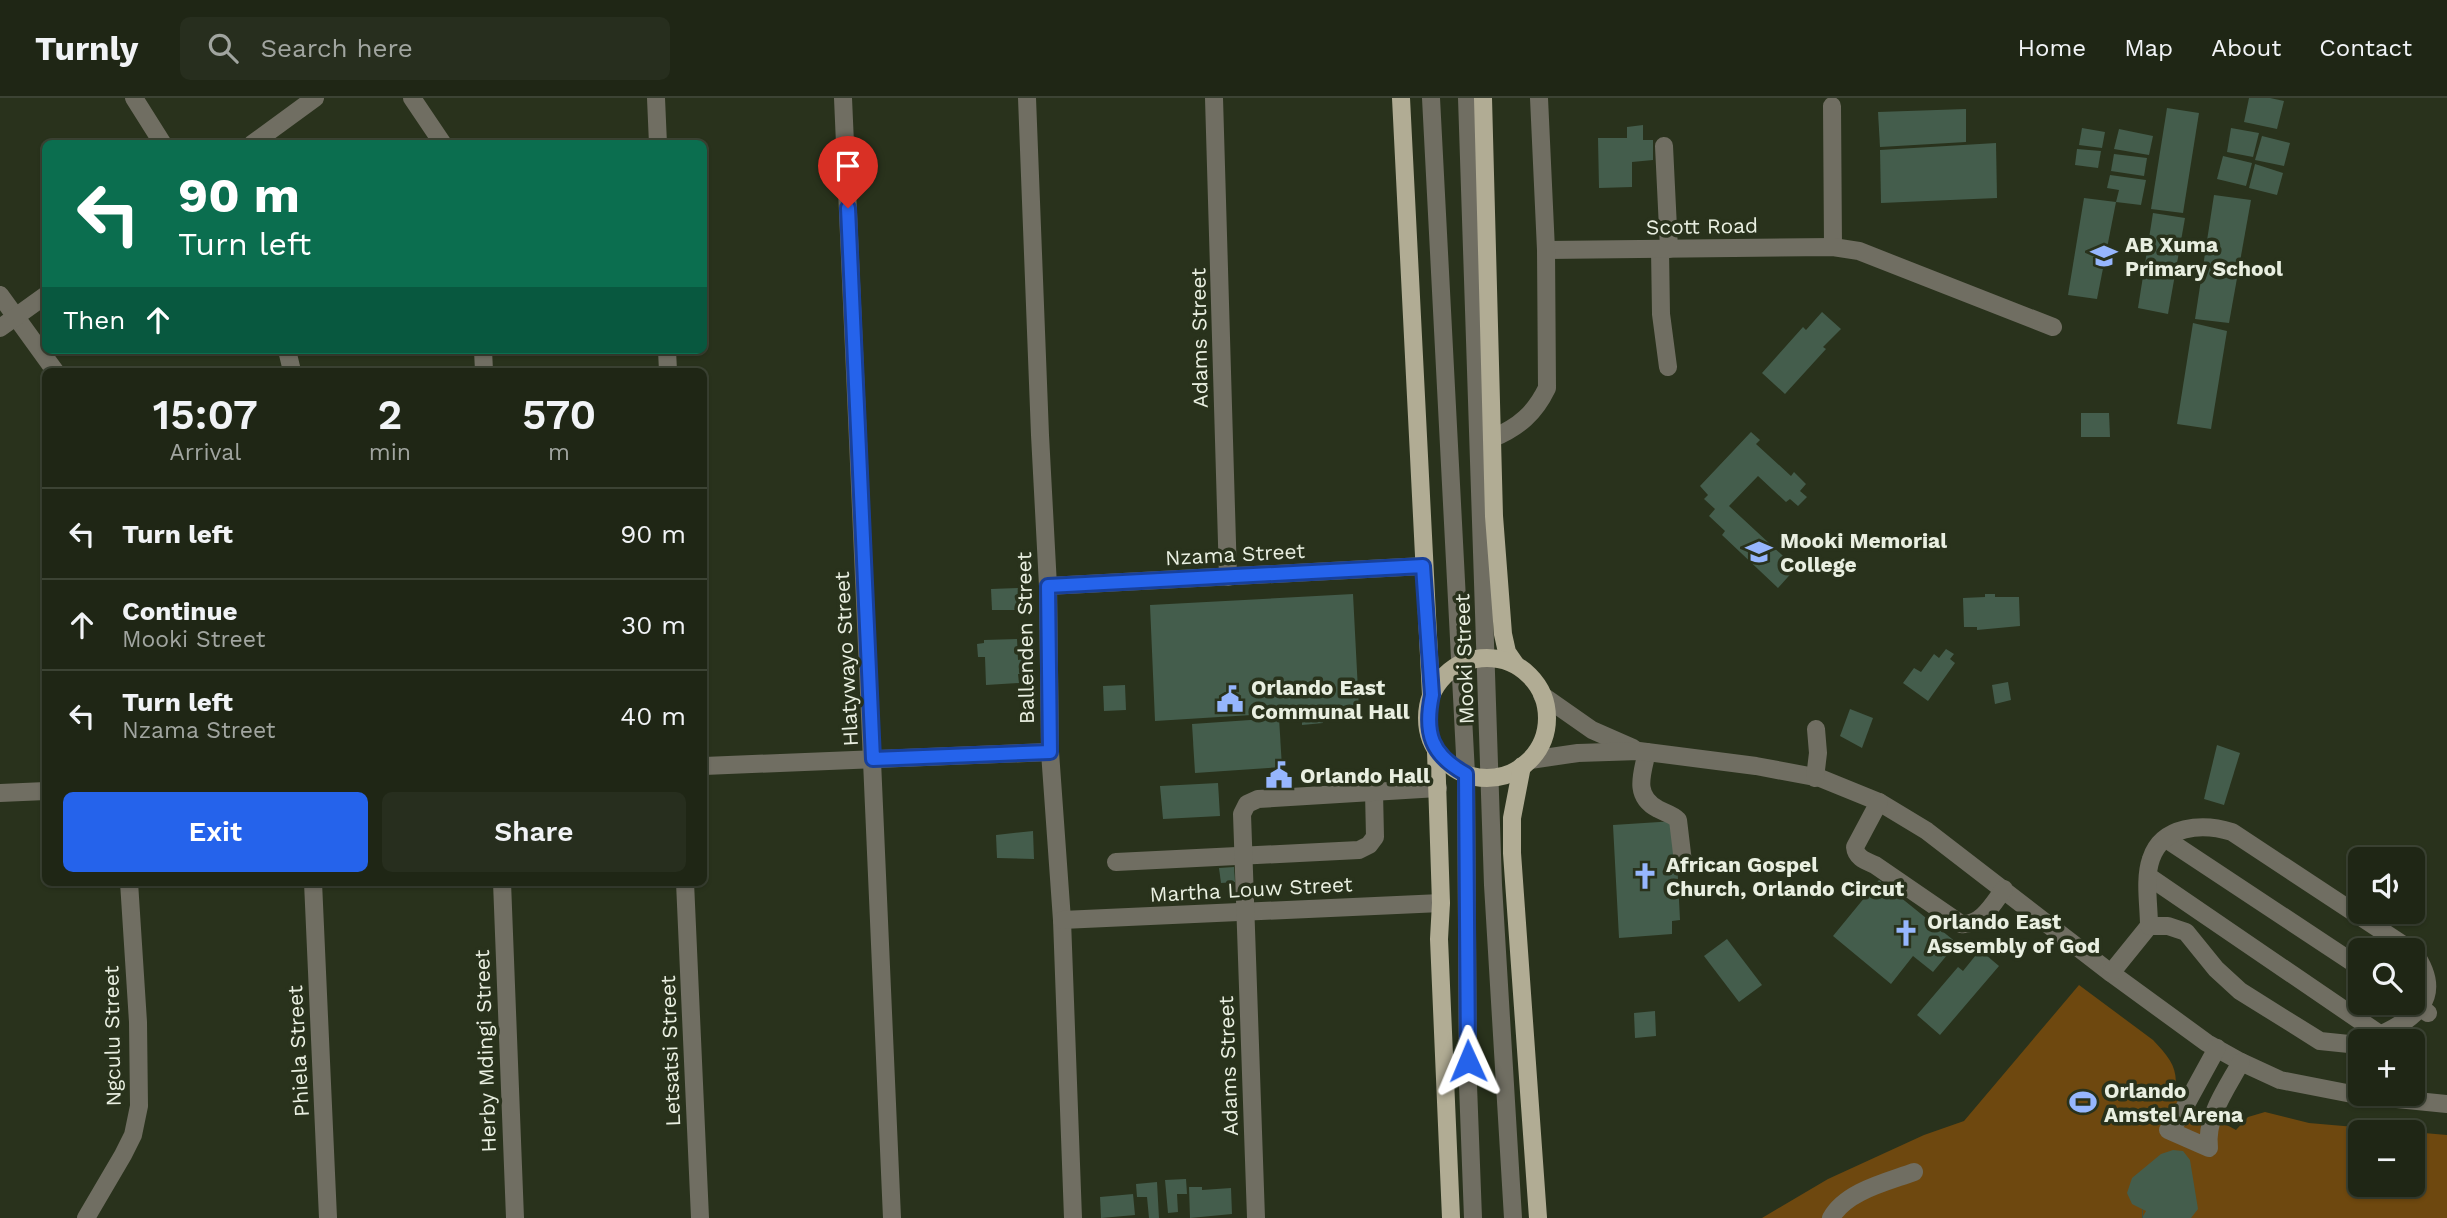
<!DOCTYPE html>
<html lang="en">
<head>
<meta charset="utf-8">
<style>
	:root { --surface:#1f2615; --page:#272e1e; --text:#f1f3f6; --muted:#a1a5a0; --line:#3c4334; --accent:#2563eb }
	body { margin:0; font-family:"Work Sans",sans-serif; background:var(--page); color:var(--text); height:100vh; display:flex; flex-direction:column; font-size:26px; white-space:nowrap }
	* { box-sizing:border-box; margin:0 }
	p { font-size:23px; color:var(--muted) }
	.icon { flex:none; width:38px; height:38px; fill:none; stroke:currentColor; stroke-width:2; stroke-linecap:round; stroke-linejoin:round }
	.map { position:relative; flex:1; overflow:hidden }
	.side { position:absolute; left:42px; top:270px; width:665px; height:518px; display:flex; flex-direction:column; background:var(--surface); border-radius:10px; box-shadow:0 2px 5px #0004,0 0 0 2px var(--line) }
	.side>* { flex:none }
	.top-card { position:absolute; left:42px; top:42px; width:665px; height:214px; border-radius:10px; box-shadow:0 2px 5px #0004,0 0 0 2px var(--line); background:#0b6e4f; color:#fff; overflow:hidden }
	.buttons { position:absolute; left:2348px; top:749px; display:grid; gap:14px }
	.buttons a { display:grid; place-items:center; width:77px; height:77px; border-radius:10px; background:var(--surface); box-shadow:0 2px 5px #0004,0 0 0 2px var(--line); font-size:35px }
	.pin { position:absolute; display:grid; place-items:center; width:60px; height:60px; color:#fff; margin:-72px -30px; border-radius:50% 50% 50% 0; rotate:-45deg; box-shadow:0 0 7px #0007 }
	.pin .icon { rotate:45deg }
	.me { position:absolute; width:77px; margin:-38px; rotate:359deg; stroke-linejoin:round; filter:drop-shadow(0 0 5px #0008) }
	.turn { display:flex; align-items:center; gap:24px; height:147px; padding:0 21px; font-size:32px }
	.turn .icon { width:91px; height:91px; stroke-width:2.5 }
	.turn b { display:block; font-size:49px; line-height:60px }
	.then { display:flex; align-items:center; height:66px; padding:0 21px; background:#0003; gap:14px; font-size:26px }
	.eta { display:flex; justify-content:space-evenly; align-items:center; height:119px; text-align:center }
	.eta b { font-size:42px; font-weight:600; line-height:49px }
	.primary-button { display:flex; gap:14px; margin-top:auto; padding:14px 21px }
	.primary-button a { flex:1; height:80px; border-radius:10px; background:var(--accent); color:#fff; font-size:28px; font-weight:600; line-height:80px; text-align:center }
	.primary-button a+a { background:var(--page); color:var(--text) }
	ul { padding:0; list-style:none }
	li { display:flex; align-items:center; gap:21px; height:91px; padding:0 21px; border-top:2px solid var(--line) }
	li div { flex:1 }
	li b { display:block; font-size:26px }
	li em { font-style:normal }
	header { display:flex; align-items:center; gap:42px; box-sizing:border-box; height:98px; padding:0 35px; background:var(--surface); border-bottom:2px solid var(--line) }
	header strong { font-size:33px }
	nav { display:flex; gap:38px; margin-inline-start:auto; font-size:24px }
	.search { width:490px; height:63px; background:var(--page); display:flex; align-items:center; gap:18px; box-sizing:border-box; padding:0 24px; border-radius:10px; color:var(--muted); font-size:26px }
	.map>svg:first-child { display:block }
	.green { fill:#6e480f; fill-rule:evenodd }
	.building { fill:#445d4c }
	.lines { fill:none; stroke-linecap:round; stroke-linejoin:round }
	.minor-tunnel { stroke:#464e3a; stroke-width:18; stroke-dasharray:18 9; stroke-linecap:butt }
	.minor { stroke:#706e62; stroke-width:18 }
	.major { stroke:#b1ac94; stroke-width:18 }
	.route-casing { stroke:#184099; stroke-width:18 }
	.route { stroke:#2563eb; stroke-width:12 }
	.labels { text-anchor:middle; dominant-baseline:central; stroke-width:7; stroke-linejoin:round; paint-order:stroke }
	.street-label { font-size:21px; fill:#e9efe1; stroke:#29321c }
	.poi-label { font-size:21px; font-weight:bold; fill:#e9efe1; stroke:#29321c; text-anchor:start }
</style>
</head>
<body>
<header>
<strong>Turnly</strong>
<div class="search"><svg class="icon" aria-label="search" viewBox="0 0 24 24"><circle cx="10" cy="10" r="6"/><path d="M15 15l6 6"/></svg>Search here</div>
<nav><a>Home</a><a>Map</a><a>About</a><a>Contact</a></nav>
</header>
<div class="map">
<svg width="2447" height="1120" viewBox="0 0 2447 1120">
	<rect width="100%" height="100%" fill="#29321c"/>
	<path class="green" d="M2079,887L2153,942C2171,961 2180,972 2174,998L2236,1032L2248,1019L2265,1014L2309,1025L2447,1037V1120H1762L1828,1081L1924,1037L1964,1023ZM2361,1034H2413V1087H2361Z"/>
	<g class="building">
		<polygon points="2249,0 2270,0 2284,3 2277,31 2244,24"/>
		<polygon points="2167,10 2199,15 2183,115 2151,111"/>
		<polygon points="1966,11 1966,44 1880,49 1878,14"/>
		<polygon points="1643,27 1643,42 1653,42 1653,62 1632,64 1632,89 1599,90 1598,40 1627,40 1627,29"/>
		<polygon points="2082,30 2105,34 2102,50 2079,47"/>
		<polygon points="2231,30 2259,35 2253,59 2227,54"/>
		<polygon points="2119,31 2153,38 2149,57 2114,51"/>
		<polygon points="2262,38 2290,45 2284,68 2255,62"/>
		<polygon points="1996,45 1997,100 1881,105 1880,52"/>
		<polygon points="2077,51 2101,53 2098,70 2075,67"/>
		<polygon points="2114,56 2147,60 2144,78 2111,73"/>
		<polygon points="2223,58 2252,65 2246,88 2217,81"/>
		<polygon points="2255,66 2283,75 2277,97 2249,90"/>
		<polygon points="2110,77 2146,82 2141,107 2116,104 2119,92 2107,90"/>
		<polygon points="2214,97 2251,102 2229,225 2195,221"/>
		<polygon points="2084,100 2116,104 2097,201 2068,197"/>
		<polygon points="2153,115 2185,120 2168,216 2138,210"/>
		<polygon points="1822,214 1841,231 1823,249 1826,251 1785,296 1762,275 1803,229 1806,232"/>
		<polygon points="2193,225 2227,233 2211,331 2177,326"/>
		<polygon points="2081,315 2109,315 2110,339 2081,339"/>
		<polygon points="1751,334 1760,342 1756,346 1791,378 1794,374 1806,386 1800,393 1807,399 1798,408 1790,401 1786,404 1758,378 1729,408 1796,470 1778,490 1722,437 1725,433 1709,418 1715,411 1704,401 1708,397 1700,388"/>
		<polygon points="1018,490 1019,512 992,512 991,491"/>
		<polygon points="1353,496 1359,612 1322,614 1323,625 1302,627 1302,614 1155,623 1150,507"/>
		<polygon points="1985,496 1995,496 1995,499 2019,499 2020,528 1977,532 1977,529 1964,529 1963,500 1985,499"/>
		<polygon points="1017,541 1018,562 1023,561 1023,576 1018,576 1019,585 986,587 985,559 978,559 977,546 984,545 984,542"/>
		<polygon points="1946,551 1954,556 1950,561 1955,565 1928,603 1903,585 1914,570 1921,574 1934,556 1939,560"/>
		<polygon points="2008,584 2011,602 1995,606 1992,587"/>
		<polygon points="1125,587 1126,612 1104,613 1103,588"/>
		<polygon points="1850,611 1873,620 1862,650 1840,638"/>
		<polygon points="1279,620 1282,669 1195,675 1192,626"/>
		<polygon points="2217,647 2240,655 2224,707 2204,701"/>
		<polygon points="1218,685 1220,718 1163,721 1160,688"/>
		<polygon points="1675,723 1680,822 1672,823 1672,836 1619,840 1613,727"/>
		<polygon points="1033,733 1034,761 997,760 996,737"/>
		<polygon points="1234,769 1235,784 1221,785 1219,770"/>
		<polygon points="1879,782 1957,845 1933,874 1913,858 1891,886 1833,838"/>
		<polygon points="1727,841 1762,887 1739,904 1704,858"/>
		<polygon points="1980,852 1999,868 1940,937 1917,917 1958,869 1963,873"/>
		<polygon points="1655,913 1656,938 1635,940 1634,915"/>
		<polygon points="2173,1052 2183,1053 2190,1062 2198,1111 2191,1120 2142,1120 2146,1113 2132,1106 2127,1095 2132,1080 2161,1056"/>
		<polygon points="1186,1081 1187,1096 1177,1096 1178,1114 1168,1115 1165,1082"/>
		<polygon points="1157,1084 1159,1120 1149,1120 1147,1099 1137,1099 1136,1086"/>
		<polygon points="1189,1089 1202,1089 1202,1092 1231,1090 1232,1116 1190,1120"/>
		<polygon points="1133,1096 1135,1117 1101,1120 1100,1099"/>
	</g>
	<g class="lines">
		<polyline class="minor-tunnel" points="2142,1120 2143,1120"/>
		<g class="minor">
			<polyline points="134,0 163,46"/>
			<polyline points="412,0 443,46"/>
			<polyline points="656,0 658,46"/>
			<polyline points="843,0 892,1120"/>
			<polyline points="1027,0 1040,337 1048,488 1050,654 1062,822 1073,1120"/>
			<polyline points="1214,0 1228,479"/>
			<polyline points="1431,0 1466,676 1468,987 1473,1120"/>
			<polyline points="1467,0 1493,787 1513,1120"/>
			<polyline points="1832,8 1833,149"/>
			<polyline points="252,46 315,0"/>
			<polyline points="1664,48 1669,151"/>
			<polyline points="1660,151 1661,216 1668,269"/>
			<polyline points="1546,152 1833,149 1859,153 2053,229"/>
			<polyline points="0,197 55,273"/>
			<polyline points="0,230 46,197"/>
			<polyline points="287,252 292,273"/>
			<polyline points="483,252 484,273"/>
			<polyline points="667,252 668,273"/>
			<path d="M1493,340C1519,329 1535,315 1547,290L1546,152L1539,0"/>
			<polyline points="1048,488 1423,468"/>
			<polyline points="1542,597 1592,632 1633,650"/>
			<path d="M1647,654C1642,676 1633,698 1658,711C1665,715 1672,716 1678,722L1683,764"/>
			<polyline points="1530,662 1578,655 1639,653 1756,668 1820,680 1879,704 1927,733 2111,875 2207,945 2241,964 2280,982 2357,997 2447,1006"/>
			<polyline points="704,668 1050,654"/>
			<polyline points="1815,680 1818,655 1816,631"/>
			<polyline points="0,695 46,693"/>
			<path d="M1879,704L1855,749C1856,760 1866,763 1875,767L1961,826C1981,828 1993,806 2004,791"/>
			<polyline points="2166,741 2361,870"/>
			<polyline points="1116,764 1359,752 1369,747 1375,739 1374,694"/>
			<polyline points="2148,778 2381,937"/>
			<polyline points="313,784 328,1120"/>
			<polyline points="502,784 515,1120"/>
			<polyline points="685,784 700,1120"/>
			<polyline points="1062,822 1441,805"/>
			<polyline points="2111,875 2149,828"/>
			<polyline points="2413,905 2428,915"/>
			<path d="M2371,941C2415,922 2447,900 2413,853"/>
			<path d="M2361,944L2349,946L2320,943L2240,893L2216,871L2186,834L2168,828H2149C2149,807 2144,781 2151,761C2162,727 2203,725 2232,734L2411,852"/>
			<path d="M2217,950L2177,1023L2168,1032L2209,1050C2205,1019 2227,990 2241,964"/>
			<polyline points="86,1120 123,1057 133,1037 139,1008 138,924 129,784"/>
			<polyline points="1256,1120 1242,716 1247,706 1258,701 1438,690"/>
			<path d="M1831,1120C1846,1093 1887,1084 1914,1074"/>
		</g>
		<g class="major">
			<polyline points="1401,0 1431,597"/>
			<polyline points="1483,0 1494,418 1503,536 1507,554 1516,567"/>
			<circle cx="1487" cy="620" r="60"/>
			<polyline points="1436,653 1441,805 1439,841 1451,1120"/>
			<polyline points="1522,668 1512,720 1512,755 1538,1120"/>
		</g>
	</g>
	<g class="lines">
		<defs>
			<path id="route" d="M848,110L873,661L1050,654L1048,488L1423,468L1432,597C1424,635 1431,657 1466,676L1468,963"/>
		</defs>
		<use href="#route" class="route-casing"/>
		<use href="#route" class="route"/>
	</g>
	<defs>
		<symbol id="school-bare" viewBox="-9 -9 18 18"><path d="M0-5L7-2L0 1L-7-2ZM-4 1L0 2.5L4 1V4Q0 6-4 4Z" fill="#96b6fd" stroke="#29321c" stroke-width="2.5" paint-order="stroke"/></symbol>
		<symbol id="university-bare" viewBox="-9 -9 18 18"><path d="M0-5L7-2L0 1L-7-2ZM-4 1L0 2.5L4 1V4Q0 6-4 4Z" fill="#96b6fd" stroke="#29321c" stroke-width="2.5" paint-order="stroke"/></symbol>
		<symbol id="civic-bare" viewBox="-9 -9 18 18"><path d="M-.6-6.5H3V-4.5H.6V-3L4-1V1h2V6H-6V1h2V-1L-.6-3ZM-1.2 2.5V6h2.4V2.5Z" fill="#96b6fd" stroke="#29321c" stroke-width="2.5" paint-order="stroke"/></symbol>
		<symbol id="church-bare" viewBox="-9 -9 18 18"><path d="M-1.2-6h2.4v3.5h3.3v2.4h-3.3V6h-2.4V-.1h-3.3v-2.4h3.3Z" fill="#96b6fd" stroke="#29321c" stroke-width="2.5" paint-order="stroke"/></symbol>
		<symbol id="stadium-bare" viewBox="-9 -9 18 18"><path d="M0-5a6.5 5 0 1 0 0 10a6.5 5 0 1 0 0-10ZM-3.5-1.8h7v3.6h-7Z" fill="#96b6fd" stroke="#29321c" stroke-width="2.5" paint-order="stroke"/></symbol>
	</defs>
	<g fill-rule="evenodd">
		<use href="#school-bare" x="2085" y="139" width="38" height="38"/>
		<use href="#university-bare" x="1740" y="435" width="38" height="38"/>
		<use href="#civic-bare" x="1211" y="582" width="38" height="38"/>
		<use href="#civic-bare" x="1260" y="658" width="38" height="38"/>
		<use href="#church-bare" x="1626" y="759" width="38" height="38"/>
		<use href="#church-bare" x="1887" y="816" width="38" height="38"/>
		<use href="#stadium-bare" x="2064" y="985" width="38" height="38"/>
	</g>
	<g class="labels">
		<g class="street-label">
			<text transform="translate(1702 128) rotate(-1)">Scott Road</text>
			<text transform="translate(1199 240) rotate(-91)">Adams Street</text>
			<text transform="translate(1235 456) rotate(-3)">Nzama Street</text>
			<text transform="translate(1025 540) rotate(-91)">Ballenden Street</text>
			<text transform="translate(846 561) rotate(-93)">Hlatywayo Street</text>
			<text transform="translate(1464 561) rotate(-92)">Mooki Street</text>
			<text transform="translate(1251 791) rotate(-3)">Martha Louw Street</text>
			<text transform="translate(112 938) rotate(-91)">Ngculu Street</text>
			<text transform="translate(298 953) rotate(-93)">Phiela Street</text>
			<text transform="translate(485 953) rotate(-92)">Herby Mdingi Street</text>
			<text transform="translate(670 953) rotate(-92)">Letsatsi Street</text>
			<text transform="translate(1228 968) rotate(-92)">Adams Street</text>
		</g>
		<g class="poi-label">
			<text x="2125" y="146">AB Xuma<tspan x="2125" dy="24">Primary School</tspan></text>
			<text x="1780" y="442">Mooki Memorial<tspan x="1780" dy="24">College</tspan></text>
			<text x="1251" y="589">Orlando East<tspan x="1251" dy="24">Communal Hall</tspan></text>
			<text x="1300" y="677">Orlando Hall</text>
			<text x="1666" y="766">African Gospel<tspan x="1666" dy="24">Church, Orlando Circut</tspan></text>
			<text x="1927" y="823">Orlando East<tspan x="1927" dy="24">Assembly of God</tspan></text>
			<text x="2104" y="992">Orlando<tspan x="2104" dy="24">Amstel Arena</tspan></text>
		</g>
	</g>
</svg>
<div class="buttons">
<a><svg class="icon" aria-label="sound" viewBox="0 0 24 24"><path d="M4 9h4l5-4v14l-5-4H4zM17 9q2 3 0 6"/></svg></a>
<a><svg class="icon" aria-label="search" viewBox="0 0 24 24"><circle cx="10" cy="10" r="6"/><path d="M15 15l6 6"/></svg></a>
<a>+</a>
<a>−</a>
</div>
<div class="pin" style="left:848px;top:110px;background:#d93025"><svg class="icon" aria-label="arrive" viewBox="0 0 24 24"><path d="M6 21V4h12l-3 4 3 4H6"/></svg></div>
<svg class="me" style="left:1468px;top:963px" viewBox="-20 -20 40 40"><path d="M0-17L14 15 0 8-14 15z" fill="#2563eb" stroke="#fff" stroke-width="4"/></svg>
<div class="top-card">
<div class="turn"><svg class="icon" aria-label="left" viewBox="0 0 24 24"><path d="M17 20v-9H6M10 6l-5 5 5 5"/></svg><div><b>90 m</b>Turn left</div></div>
<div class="then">Then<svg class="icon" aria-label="ahead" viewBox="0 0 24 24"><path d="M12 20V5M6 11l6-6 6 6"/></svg></div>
</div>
<section class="side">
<div class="eta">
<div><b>15:07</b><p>Arrival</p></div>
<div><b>2</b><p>min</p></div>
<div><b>570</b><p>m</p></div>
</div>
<ul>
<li><svg class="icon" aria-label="left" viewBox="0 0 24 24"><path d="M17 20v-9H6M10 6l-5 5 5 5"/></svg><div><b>Turn left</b></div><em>90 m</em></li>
<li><svg class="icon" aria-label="ahead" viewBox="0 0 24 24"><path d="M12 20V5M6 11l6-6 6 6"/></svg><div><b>Continue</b><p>Mooki Street</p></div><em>30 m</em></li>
<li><svg class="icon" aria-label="left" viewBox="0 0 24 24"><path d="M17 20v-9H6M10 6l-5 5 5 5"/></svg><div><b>Turn left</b><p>Nzama Street</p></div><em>40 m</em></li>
</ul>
<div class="primary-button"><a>Exit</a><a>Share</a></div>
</section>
</div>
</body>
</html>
